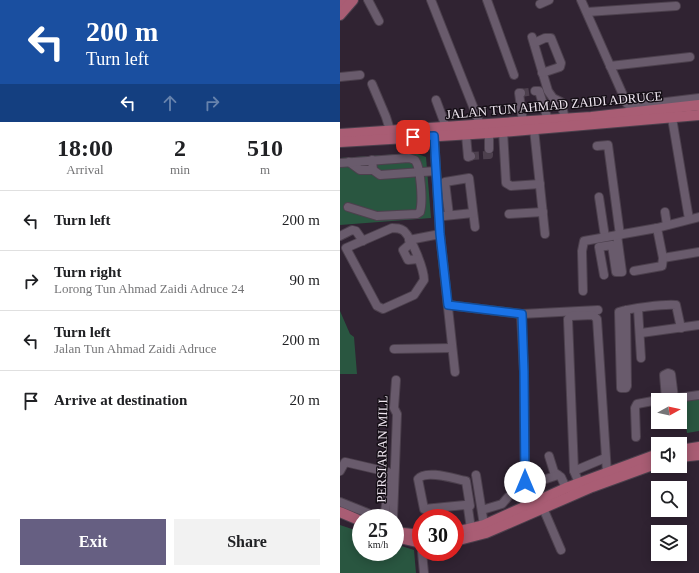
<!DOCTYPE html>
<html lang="en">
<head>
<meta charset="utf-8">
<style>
	:root { --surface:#fff; --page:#f2f2f2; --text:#202124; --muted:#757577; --line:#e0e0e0; --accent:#665f82 }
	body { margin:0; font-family:"Times New Roman",serif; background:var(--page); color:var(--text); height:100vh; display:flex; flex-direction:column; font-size:15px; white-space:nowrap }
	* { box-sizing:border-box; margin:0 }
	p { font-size:13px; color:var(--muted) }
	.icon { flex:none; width:22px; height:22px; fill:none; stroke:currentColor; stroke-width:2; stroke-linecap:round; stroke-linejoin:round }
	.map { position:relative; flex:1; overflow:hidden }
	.panel { display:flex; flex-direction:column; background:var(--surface); width:340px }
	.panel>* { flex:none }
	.top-card { background:#1a4fa0; color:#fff; overflow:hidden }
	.needle { width:26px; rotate:82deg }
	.controls { position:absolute; left:311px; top:393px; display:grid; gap:8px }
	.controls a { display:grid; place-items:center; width:36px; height:36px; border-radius:0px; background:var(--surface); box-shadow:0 2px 10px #0003; font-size:20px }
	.speed { position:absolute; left:12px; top:509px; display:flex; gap:8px; font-size:20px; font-weight:700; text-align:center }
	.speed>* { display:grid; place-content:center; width:52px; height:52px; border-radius:50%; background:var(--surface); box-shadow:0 2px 10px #0003; line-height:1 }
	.speed small { font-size:10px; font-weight:400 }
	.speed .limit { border:6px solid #d22; background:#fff; color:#111 }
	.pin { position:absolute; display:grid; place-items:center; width:34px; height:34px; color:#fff; margin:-17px; border-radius:8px; box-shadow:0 2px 6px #0006 }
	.me { position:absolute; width:44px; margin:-22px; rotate:0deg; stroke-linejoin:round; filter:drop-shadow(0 0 3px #0008) }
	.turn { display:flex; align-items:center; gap:14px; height:84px; padding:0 20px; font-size:18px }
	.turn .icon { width:52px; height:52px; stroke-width:2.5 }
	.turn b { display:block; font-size:28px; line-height:34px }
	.lanes { display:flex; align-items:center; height:38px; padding:0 20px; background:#0003; justify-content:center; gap:20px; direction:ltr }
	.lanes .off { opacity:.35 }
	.eta { display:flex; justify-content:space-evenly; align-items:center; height:68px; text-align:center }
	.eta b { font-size:24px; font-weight:600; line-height:28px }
	.action { display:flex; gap:8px; margin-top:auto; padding:8px 20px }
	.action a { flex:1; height:46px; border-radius:0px; background:var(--accent); color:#fff; font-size:16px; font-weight:600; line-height:46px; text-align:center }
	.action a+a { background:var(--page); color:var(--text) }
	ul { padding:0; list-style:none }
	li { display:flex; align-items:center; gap:12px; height:60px; padding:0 20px; border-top:1px solid var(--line) }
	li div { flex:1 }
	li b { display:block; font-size:15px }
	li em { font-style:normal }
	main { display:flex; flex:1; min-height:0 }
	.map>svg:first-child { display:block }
	.green { fill:#295640 }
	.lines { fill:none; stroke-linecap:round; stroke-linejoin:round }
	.minor-tunnel { stroke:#4d404e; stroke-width:8; stroke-dasharray:8 4; stroke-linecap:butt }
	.minor-casing { stroke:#4c404d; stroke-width:10 }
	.major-casing { stroke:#4c404d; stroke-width:12 }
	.minor { stroke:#695b6c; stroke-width:8 }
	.major { stroke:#a95d74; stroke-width:10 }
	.route-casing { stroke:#114b97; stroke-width:10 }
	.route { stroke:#1a73e8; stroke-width:7 }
	.labels { text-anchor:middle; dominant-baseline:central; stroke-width:3; stroke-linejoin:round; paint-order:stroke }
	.street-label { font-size:13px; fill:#efe6f0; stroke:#150f16 }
</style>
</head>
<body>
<main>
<section class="panel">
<div class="top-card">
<div class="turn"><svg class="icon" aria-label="left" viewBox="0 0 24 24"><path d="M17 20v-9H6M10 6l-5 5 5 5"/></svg><div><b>200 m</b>Turn left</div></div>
<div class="lanes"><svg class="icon" aria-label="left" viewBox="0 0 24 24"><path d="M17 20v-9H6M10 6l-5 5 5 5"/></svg><svg class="icon off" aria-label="ahead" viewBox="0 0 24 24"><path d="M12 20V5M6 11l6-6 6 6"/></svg><svg class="icon off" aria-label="right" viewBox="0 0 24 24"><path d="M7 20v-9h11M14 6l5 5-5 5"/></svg></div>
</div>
<div class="eta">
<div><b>18:00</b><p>Arrival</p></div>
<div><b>2</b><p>min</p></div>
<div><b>510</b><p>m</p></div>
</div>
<ul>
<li><svg class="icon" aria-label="left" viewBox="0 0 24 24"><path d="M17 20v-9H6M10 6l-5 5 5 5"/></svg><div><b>Turn left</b></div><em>200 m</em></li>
<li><svg class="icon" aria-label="right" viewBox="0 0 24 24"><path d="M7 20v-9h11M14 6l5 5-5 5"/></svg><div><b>Turn right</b><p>Lorong Tun Ahmad Zaidi Adruce 24</p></div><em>90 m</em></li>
<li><svg class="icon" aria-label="left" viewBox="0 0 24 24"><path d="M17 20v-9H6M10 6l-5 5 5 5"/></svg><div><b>Turn left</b><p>Jalan Tun Ahmad Zaidi Adruce</p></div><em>200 m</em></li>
<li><svg class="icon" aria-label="arrive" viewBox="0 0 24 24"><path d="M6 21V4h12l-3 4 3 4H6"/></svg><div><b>Arrive at destination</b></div><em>20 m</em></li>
</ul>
<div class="action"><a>Exit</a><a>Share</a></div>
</section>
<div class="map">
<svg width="359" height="573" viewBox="0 0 359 573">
	<rect width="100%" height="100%" fill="#302332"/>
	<g class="green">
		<polygon points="75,153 86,157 91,218 0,225 0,158"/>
		<polygon points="0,311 10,334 14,337 17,374 0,374"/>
		<polygon points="359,398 359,431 347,433 343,400"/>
		<polygon points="0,525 21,532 21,552 55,552 55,544 74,550 76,573 0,573"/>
	</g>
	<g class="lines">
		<g class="minor-tunnel">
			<polyline points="181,93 195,91"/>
			<polyline points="131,156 149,155 149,149"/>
		</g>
		<defs>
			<g id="minor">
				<polyline points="28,0 39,21"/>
				<polyline points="91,0 140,124"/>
				<polyline points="147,0 174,75"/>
				<polyline points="241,0 287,104 293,106 359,98"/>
				<polyline points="200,4 209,0"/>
				<polyline points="247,12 336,6"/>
				<polyline points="192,37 208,91 213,98 221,102 225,119"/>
				<polyline points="194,43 205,38 211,38 221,63 220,67 202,73"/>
				<polyline points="270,66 350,57"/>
				<polyline points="0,77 20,75"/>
				<polyline points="32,84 46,117 50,130"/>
				<polyline points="195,91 199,91 208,120"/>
				<polyline points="181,93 179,93 183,122"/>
				<polyline points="96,100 106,127"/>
				<polyline points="332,118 349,219"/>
				<polyline points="194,129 205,234"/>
				<polyline points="163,131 166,183 171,186 200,184"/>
				<polyline points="126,135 128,157 131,156"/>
				<polyline points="94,136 100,234 115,372"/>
				<polyline points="257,146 268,145 280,235"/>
				<polyline points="149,149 149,133"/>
				<polyline points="32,160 33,170 40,175 96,171"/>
				<polyline points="9,162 20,170 33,170"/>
				<path d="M0,163L69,158L75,160C81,168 83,202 80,212L77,214L37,216L8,207"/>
				<polyline points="259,197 265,237"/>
				<polyline points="325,212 327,225"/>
				<polyline points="169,214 203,212"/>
				<polyline points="109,215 105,182 129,178 135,227"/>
				<polyline points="104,216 133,213"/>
				<path d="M52,228C57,228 60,228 64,231C72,239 84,269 84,280L74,295L43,309L37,306L6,248Z"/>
				<polyline points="0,236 12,230 16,231 23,241"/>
				<polyline points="69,240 100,234"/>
				<polyline points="71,243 63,250 68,260 78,259"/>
				<polyline points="323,258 359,252"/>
				<polyline points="294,271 322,266 323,258 317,228"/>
				<polyline points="264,275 259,247 272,245 276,272 282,272 277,235"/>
				<polyline points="243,291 242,251 244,241 317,228 359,217"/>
				<polyline points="108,305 181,314 258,310"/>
				<polyline points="298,309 301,358"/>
				<path d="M286,310L287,386L286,388H281L279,312C290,308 325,304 336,305L341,328"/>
				<polyline points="181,314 184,372 185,497 187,506"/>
				<polyline points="301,333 359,325"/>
				<polyline points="54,349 112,348"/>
				<polyline points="326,399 324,375 328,373 331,374 334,398"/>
				<polyline points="330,399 359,395"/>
				<polyline points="296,437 295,408 297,404 318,400"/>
				<polyline points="209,456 214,472 221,477 226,488"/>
				<polyline points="0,471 5,462 48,472 50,477 44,518"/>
				<polyline points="234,471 265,458"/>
				<polyline points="136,475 144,525"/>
				<polyline points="197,482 218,475"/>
				<polyline points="239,483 234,471 228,319 231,316 253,315 257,319 267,473"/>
				<polyline points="0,502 40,518"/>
				<path d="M128,508L130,506L126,481C115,479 86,469 78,479L84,509L125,505L128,508L131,529"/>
				<polyline points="203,508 221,550"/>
				<polyline points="142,510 162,504 168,497"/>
				<polyline points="53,518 57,414 54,408 56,380"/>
				<polyline points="82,552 84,573"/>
			</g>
			<g id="major">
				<polyline points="0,4 3,0"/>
				<polyline points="0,15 13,0"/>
				<polyline points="0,134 251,117 359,105"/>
				<polyline points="0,142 149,133 359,115"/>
				<polyline points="340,450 359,447"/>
				<polyline points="340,457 359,455"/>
				<polyline points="0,512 21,521"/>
				<polyline points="115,532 144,525 226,488 318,454"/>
				<polyline points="63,533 81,535"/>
				<polyline points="55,537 81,543"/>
				<polyline points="115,541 146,533 252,487 318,463"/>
			</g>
		</defs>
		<use href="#minor" class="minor-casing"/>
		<use href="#major" class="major-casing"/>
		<use href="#minor" class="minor"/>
		<use href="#major" class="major"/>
	</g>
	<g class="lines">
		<defs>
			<polyline id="route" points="73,137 94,136 100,234 108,305 182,314 184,372 185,482"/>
		</defs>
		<use href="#route" class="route-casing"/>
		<use href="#route" class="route"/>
	</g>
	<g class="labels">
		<g class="street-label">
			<text transform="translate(214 105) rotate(-5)">JALAN TUN AHMAD ZAIDI ADRUCE</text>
			<text transform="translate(42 449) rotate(-89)">PERSIARAN MILL</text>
		</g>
	</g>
</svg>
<div class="controls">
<a><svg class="needle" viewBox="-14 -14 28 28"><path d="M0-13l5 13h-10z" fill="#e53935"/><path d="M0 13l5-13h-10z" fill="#757577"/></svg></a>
<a><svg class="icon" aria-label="sound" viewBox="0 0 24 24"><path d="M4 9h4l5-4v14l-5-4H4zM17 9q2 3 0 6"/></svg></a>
<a><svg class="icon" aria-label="search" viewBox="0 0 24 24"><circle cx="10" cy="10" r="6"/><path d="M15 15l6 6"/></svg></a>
<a><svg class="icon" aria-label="layers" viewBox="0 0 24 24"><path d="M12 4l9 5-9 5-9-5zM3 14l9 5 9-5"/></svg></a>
</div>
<div class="speed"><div>25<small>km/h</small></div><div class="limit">30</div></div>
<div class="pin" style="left:73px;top:137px;background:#d93025"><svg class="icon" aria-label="arrive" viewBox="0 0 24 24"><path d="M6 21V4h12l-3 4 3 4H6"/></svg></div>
<svg class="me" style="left:185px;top:482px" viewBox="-20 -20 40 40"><circle r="19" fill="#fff"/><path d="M0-13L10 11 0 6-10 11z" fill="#1a73e8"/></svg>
</div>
</main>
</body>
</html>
